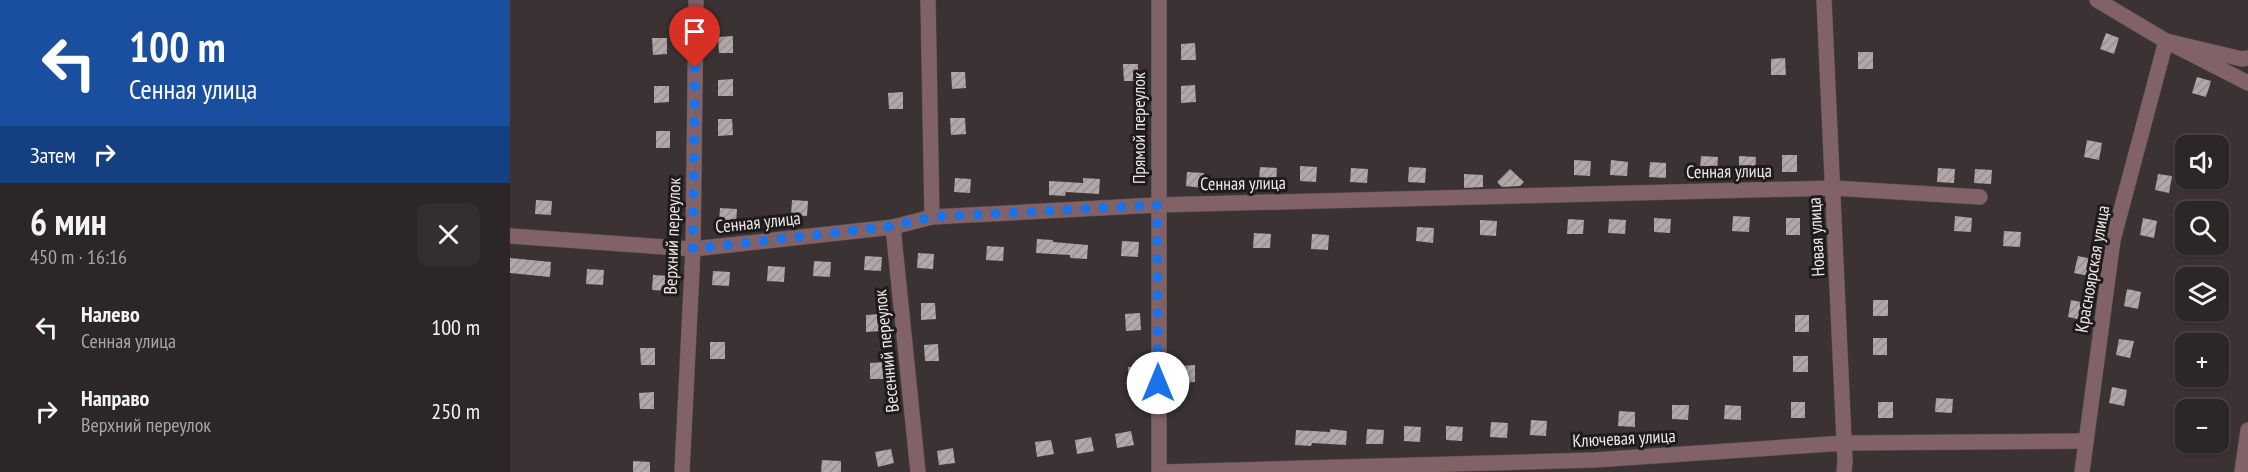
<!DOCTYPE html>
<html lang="ru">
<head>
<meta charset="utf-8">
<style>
	:root { --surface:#2c2626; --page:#342e2e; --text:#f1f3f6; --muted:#a6a5a7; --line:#484343 }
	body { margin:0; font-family:"PT Sans Narrow",sans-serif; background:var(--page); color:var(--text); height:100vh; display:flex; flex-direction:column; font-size:22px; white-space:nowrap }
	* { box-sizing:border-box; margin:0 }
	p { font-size:20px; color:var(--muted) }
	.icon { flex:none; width:33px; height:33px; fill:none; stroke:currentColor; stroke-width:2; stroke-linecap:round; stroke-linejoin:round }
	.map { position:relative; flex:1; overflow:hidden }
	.side { display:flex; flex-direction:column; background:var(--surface); width:510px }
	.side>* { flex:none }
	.guide { background:#1a4fa0; color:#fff; overflow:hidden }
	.tools { position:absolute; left:1665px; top:135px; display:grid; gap:12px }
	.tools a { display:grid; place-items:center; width:54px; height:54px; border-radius:12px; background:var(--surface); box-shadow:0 2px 4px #0004,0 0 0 2px var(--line); font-size:30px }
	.pin { position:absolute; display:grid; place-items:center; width:51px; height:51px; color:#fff; margin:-62px -26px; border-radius:50% 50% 50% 0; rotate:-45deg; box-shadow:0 0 6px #0007 }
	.pin .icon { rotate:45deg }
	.me { position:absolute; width:66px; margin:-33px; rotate:0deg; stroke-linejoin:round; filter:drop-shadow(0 0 4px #0008) }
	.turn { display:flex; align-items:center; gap:21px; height:126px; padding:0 30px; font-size:27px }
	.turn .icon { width:78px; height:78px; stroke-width:2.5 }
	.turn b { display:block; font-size:42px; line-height:51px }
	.then { display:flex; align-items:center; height:57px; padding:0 30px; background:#0003; gap:12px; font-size:22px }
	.round { display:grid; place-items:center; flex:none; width:63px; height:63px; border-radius:12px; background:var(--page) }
	.summary { display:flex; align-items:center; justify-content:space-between; height:102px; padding:0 30px }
	h1 { font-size:36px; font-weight:800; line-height:45px }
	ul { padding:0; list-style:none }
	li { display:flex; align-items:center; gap:18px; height:84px; padding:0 30px }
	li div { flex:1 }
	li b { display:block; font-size:22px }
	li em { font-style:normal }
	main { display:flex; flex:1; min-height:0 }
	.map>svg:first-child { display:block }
	.building { fill:url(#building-hatch) }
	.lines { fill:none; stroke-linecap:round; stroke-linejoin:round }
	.street-casing { stroke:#574f50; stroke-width:16 }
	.street { stroke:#816267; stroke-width:15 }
	.route { stroke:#1a73e8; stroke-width:10; stroke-dasharray:0 18 }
	.labels { text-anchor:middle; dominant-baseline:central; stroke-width:6; stroke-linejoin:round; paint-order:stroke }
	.street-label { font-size:18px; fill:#ede6e7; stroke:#1f1b1c }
</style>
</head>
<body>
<main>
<section class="side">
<div class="guide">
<div class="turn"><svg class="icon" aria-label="left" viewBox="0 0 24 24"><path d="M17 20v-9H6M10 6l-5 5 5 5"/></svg><div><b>100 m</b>Сенная улица</div></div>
<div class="then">Затем<svg class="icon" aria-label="right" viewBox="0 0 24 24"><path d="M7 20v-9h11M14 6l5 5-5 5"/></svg></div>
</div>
<div class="summary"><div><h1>6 мин</h1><p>450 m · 16:16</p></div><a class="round"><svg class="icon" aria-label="close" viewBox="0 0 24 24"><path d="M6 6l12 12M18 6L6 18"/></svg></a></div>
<ul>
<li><svg class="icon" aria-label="left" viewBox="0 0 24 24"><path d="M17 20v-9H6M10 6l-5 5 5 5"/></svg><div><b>Налево</b><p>Сенная улица</p></div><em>100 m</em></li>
<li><svg class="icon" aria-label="right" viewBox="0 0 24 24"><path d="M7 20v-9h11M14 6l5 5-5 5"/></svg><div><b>Направо</b><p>Верхний переулок</p></div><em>250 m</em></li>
</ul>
</section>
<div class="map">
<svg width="1738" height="472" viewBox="0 0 1738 472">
	<defs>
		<pattern id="building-hatch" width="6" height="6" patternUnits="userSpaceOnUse" patternTransform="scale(1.5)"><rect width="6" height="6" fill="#b2a7a8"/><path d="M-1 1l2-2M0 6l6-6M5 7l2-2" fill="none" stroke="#978e8f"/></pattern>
	</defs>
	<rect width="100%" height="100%" fill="#3b3233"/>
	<g class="building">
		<polygon points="1596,33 1609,38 1604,54 1590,49"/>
		<polygon points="223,36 223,53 209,53 208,37"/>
		<polygon points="142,38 157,38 157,54 143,55"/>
		<polygon points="685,43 686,60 671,60 671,44"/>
		<rect x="1348" y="52" width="15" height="17"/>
		<polygon points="1275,58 1276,75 1261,75 1261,59"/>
		<polygon points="613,64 628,64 628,81 614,81"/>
		<polygon points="441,72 455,72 456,88 442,89"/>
		<polygon points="1687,77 1701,81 1696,97 1682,93"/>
		<polygon points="223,79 223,96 208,96 208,80"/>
		<polygon points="685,85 686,102 671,103 671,86"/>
		<polygon points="144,86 159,86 159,102 144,103"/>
		<polygon points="393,92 393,109 379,109 378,93"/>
		<polygon points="440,118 455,118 456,134 441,135"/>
		<polygon points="208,119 222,119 223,135 208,136"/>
		<rect x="146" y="131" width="14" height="17"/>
		<polygon points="1577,140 1592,143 1589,160 1574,157"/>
		<rect x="1272" y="155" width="15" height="17"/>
		<polygon points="1191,156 1208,157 1207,171 1190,170"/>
		<polygon points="1229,156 1246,157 1245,171 1229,170"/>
		<polygon points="1064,160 1081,161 1080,176 1064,175"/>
		<polygon points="1101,160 1118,162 1117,176 1100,175"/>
		<polygon points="1140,162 1156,163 1156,178 1139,177"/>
		<polygon points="790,166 807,167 806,182 790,181"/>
		<polygon points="750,167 767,168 766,182 749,181"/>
		<polygon points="899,167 916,168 915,183 898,182"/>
		<polygon points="841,168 858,169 857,183 840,182"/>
		<polygon points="1428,168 1445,169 1444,183 1427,182"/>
		<polygon points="1000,169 1014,182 1010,186 992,187 987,182"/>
		<polygon points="1465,169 1482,170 1481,184 1464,183"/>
		<polygon points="677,172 694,173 693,188 676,186"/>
		<polygon points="954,174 973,175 973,187 954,188"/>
		<polygon points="1648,174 1662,176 1659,193 1645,190"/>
		<polygon points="445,178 461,179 460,193 444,192"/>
		<polygon points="573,178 590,179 589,194 556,192 555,196 539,195 539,181 573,183"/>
		<polygon points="26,200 42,201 41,215 25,214"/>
		<polygon points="282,200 298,201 297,216 281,215"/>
		<polygon points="210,208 227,209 226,224 209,222"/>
		<polygon points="1223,216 1240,217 1239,232 1222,231"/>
		<polygon points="1445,216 1462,218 1461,232 1444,231"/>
		<polygon points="1144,218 1161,219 1160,233 1144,232"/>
		<rect x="1276" y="218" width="14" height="17"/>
		<polygon points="1633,218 1647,221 1644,238 1630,235"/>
		<polygon points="1058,219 1074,220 1073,234 1057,234"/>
		<polygon points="1099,219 1116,220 1115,234 1098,233"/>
		<polygon points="970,220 987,221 986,236 970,235"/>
		<polygon points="907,227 924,228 923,243 906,241"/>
		<polygon points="1494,231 1511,232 1510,247 1493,246"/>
		<polygon points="744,233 761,234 760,248 743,248"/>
		<polygon points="802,234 819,235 818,250 801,249"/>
		<polygon points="527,239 543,240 543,242 578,245 577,259 560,258 560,255 526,253"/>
		<polygon points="612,241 629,242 628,257 611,256"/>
		<polygon points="477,246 494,247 493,261 476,260"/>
		<polygon points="408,253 424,254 423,269 407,268"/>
		<polygon points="355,256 372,257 371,271 354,270"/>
		<polygon points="1568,256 1582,259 1579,276 1564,273"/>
		<polygon points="0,258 41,262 40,277 0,273"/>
		<polygon points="304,261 321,262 320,277 303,276"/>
		<polygon points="258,266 275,267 274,282 257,281"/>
		<polygon points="77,269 94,270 93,285 76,284"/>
		<polygon points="203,271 220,272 219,286 202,285"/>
		<polygon points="143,275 160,276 159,291 142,290"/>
		<polygon points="1617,289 1631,292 1628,309 1614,306"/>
		<rect x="1363" y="300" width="15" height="16"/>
		<polygon points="1561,300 1575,303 1572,320 1558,317"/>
		<polygon points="411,303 425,303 426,319 411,320"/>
		<polygon points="630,313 631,330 616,331 615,314"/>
		<polygon points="370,314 371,331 356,332 356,315"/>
		<rect x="1285" y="315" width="14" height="17"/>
		<rect x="1363" y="338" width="14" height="17"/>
		<polygon points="1609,339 1624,341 1620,358 1606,355"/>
		<rect x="200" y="342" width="15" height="17"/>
		<polygon points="428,344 429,361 415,361 414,345"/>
		<polygon points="130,348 145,348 145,365 131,365"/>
		<rect x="1283" y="356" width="15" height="16"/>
		<polygon points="374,362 375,379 360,379 360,363"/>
		<polygon points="685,365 685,382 671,383 670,366"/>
		<polygon points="633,366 634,383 619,384 618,367"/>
		<polygon points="1602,387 1617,390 1614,406 1599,403"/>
		<polygon points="144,392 144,409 130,409 129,393"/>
		<polygon points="1426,398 1443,399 1442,413 1425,412"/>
		<rect x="1281" y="402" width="14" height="16"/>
		<rect x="1368" y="402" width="15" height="16"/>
		<polygon points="1162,405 1179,405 1178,420 1162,419"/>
		<polygon points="1215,405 1231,406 1231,420 1214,419"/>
		<polygon points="1109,411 1125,412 1125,427 1108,426"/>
		<polygon points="1021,420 1037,421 1036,436 1020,435"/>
		<polygon points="981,422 998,423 997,438 980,437"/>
		<polygon points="894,426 911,427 910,442 894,441"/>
		<polygon points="936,426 953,427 952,441 936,440"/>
		<polygon points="820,429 837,431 836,445 802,443 801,446 785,445 786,430 820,432"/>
		<polygon points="857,429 874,430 873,444 856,444"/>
		<polygon points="621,431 624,445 607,448 605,434"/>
		<polygon points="581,437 584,451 567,454 565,440"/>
		<polygon points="541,440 544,454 527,457 525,442"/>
		<polygon points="443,448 445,463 429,465 427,451"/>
		<polygon points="381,449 384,463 368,467 365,452"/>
		<polygon points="312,460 331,461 331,472 311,472"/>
		<polygon points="123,461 140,462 140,472 123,472"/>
	</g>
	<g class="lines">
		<defs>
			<g id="street">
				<polyline points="418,0 422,217"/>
				<polyline points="1314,0 1335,462 1334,472"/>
				<polyline points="1587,0 1656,41 1738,83"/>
				<polyline points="383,227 408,472"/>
				<polyline points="0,236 183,249 383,227 422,217 647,205 1323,188 1470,197"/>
				<polyline points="172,472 183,249 186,0"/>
				<polyline points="649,472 649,0"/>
				<polyline points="653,472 1084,460 1335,443 1576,441"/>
				<polyline points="1572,472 1603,240 1656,41 1732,59 1738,58"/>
				<polyline points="1732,472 1738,430"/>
			</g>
		</defs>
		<use href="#street" class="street-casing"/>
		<use href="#street" class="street"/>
	</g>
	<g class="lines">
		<polyline class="route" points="185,68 183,249 383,226 422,217 647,205 648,383"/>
	</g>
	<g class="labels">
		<g class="street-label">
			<text transform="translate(628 128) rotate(-90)">Прямой переулок</text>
			<text transform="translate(1219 171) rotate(-1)">Сенная улица</text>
			<text transform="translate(733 183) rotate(-1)">Сенная улица</text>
			<text transform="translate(248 222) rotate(-6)">Сенная улица</text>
			<text transform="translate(162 236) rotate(-88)">Верхний переулок</text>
			<text transform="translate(1306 237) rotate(-93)">Новая улица</text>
			<text transform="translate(1582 269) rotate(-80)">Красноярская улица</text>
			<text transform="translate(376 351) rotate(-96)">Весенний переулок</text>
			<text transform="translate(1114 438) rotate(-3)">Ключевая улица</text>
		</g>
	</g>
</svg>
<div class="tools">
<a><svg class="icon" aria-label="sound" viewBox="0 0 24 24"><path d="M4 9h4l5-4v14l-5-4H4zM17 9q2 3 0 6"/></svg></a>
<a><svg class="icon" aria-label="search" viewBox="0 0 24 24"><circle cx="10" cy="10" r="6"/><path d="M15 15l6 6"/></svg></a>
<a><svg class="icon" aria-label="layers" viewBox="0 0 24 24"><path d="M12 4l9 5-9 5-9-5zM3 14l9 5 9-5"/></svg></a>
<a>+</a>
<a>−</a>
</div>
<div class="pin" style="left:185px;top:68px;background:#d93025"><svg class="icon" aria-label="arrive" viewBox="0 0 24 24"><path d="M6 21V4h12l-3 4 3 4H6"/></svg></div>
<svg class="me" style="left:648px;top:383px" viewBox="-20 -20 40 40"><circle r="19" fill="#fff"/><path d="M0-13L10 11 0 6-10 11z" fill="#1a73e8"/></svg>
</div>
</main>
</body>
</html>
